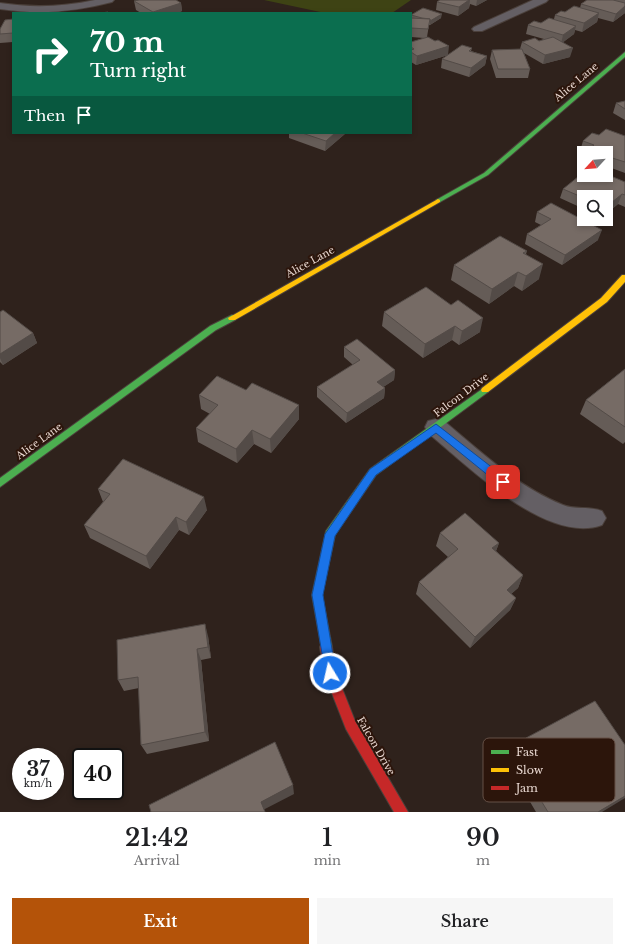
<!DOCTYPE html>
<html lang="en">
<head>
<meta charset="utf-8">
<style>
	:root { --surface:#fff; --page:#f6f6f6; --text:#202124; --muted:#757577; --accent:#b45309 }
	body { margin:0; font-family:"Libre Baskerville",serif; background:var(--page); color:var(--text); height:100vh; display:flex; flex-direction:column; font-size:15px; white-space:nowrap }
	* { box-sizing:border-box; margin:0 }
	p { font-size:13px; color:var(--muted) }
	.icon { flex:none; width:22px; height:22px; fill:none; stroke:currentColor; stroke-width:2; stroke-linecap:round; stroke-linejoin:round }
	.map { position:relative; height:812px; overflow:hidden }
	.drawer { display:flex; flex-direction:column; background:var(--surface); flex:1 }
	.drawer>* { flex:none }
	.guide { position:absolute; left:12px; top:12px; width:400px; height:122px; border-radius:0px; box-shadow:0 2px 6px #0003; background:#0b6e4f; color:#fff; overflow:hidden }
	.needle { width:26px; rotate:244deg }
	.fabs { position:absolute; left:577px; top:146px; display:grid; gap:8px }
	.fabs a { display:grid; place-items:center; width:36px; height:36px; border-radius:0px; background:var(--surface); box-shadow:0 2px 6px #0003; font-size:20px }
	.speed { position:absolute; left:12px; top:748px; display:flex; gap:8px; font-size:20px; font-weight:700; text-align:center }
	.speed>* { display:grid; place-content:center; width:52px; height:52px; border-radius:50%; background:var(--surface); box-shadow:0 2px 6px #0003; line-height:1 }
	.speed small { font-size:10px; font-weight:400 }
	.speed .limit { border:2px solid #111; border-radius:6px; background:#fff; color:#111 }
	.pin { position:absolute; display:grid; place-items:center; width:34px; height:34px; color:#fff; margin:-17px; border-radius:8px; box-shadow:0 2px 6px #0006 }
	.me { position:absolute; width:44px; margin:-22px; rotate:351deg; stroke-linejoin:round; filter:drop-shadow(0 0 3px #0008) }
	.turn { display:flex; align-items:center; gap:14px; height:84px; padding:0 12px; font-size:18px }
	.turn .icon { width:52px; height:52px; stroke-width:2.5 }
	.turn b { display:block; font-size:28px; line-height:34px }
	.then { display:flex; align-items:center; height:38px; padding:0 12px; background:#0003; gap:8px; font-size:15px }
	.eta { display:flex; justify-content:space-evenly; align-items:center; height:68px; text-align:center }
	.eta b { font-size:24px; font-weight:600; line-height:28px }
	.cta { display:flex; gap:8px; margin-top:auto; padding:8px 12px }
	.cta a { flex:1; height:46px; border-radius:0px; background:var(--accent); color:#fff; font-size:16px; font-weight:600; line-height:46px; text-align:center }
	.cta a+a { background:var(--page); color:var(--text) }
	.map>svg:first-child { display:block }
	.green { fill:#3e4314 }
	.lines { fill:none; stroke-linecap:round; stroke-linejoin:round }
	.street-casing { stroke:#4b403b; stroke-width:2 }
	.fast-casing { stroke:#4b403b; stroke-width:2 }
	.slow-casing { stroke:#4b403b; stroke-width:2 }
	.jam-casing { stroke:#4b403b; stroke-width:2 }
	.street { fill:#645f64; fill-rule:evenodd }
	.fast { fill:#4caf50; fill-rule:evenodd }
	.slow { fill:#ffc107; fill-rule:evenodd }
	.jam { fill:#c62828; fill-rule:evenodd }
	.wall { fill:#655c57 }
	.shaded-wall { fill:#534b47 }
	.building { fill:#766b65; stroke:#534b47 }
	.route { fill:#1a73e8; stroke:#114b97 }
	.labels { text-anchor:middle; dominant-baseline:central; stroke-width:4; stroke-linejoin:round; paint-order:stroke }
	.street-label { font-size:10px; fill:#e9d8d1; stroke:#2c150b }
	.key { fill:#2c150b; stroke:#655046; stroke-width:1 }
	.key-label { font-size:11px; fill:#e9d8d1 }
</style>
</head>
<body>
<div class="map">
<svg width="625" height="812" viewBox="0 0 625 812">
	<rect width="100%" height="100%" fill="#2f221c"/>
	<polygon class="green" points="264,0 411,0 392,13 325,13"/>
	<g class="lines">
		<defs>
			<g id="street">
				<path d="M95,0H114L112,2C74,12 39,15 0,9V3C32,8 63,7 95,0Z"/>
				<polygon points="533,0 548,0 546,2 482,31 474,31 472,29 474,27"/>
				<path d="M436,419L444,421C481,452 518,487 563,505C575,510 590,506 602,511L606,518L602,525C547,545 468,466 428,433L425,427L428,421Z"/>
			</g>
			<g id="fast">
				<polygon points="625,52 625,57 488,175 440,202 436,202 436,200 484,173"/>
				<polygon points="232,315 235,316 236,318 235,320 216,330 0,487 0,478 210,326"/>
				<polygon points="485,387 488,388 489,390 488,392 376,475 335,535 322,595 332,647 330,651 326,653 322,651 312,595 326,531 370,469"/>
			</g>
			<g id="slow">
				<polygon points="438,199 440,200 440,202 235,320 229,320 228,318"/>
				<polygon points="622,275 625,275 625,282 607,302 488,392 482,392 481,390 482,388 601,298"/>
			</g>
			<polygon id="jam" points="326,641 330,643 332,647 336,673 355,721 408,812 394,812 346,729 324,673 320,647 322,643"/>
		</defs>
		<use href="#street" class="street-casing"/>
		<use href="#fast" class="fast-casing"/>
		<use href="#slow" class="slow-casing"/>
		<use href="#jam" class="jam-casing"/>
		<use href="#street" class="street"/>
		<use href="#fast" class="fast"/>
		<use href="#slow" class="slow"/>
		<use href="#jam" class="jam"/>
	</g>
	<g class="wall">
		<polygon points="440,0 487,0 476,6 470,4 469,8 458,16 436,10 437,2"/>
		<polygon points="587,0 625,0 625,13 613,22 598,18 597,22 582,32 575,30 574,34 563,42 570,57 543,64 524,53 530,69 528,78 496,78 490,59 492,50 520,49 522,42 539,41 544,39 526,34 528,25 541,23 554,19 555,15 580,8 581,4"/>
		<polygon points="134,1 181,3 182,11 177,13 141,13 136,10"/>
		<polygon points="411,15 441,18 430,25 429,25 427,37 448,55 472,48 471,51 487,56 485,65 469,77 441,68 442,59 448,55 416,65 411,62 411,42 424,38 411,37"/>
		<polygon points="13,19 13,42 0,43 0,29"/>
		<polygon points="625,101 625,120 613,113 616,103"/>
		<polygon points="289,133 346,133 325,151 289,138"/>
		<polygon points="599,135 625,136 625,173 606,166 606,153 587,153 580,151 583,141"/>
		<polygon points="625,182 625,207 618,204 606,214 606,197 584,197 584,209 560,198 563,189"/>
		<polygon points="537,212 598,240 562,265 525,244 527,234 541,225 535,222"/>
		<polygon points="527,251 526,254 539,279 522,291 514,286 489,304 451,280 454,265"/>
		<polygon points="426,287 480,332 459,345 452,340 423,358 382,326 384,312"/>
		<polygon points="0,312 33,333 37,343 3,365 0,362"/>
		<polygon points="344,347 395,370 394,380 383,387 385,388 384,398 346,423 317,397 317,387 353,365 344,357"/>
		<polygon points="625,369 625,442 623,444 580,414 586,400"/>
		<polygon points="199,395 299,419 271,453 254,444 237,463 198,442 196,428 210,414 201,409"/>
		<polygon points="98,489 207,510 189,535 179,530 150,569 90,538 84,525 103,502"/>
		<polygon points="440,533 499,543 496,551 523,575 518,588 511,594 516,598 510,610 470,648 416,594 419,582 448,557 436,546"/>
		<polygon points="208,636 211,658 201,660 209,741 147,754 141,745 139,688 124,691 118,680"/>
		<polygon points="526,738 602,812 536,812 512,771 518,763 526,758 519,748"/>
	</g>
	<g class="shaded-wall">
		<polygon points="469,0 470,0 469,8 458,16 459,7"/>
		<polygon points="477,0 487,0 476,6"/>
		<polygon points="181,3 182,11 177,13 153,13 153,12"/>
		<polygon points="625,6 625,13 613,22 616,14"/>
		<polygon points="599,13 597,22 582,32 584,23"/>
		<polygon points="442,14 441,18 430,25 430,21"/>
		<polygon points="576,26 574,34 561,44 563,35"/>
		<polygon points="449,46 448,55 416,65 417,56"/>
		<polygon points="573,48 570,57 543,64 545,55"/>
		<polygon points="487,56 485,65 469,77 471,68"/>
		<polygon points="335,133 346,133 325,151 326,141"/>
		<polygon points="622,194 618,204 606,214 606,207"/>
		<polygon points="602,230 598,240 562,265 565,255"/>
		<polygon points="543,264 539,279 522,291 526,276"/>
		<polygon points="518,272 514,286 489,304 492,289"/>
		<polygon points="483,318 480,332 459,345 462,331"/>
		<polygon points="455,326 452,340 423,358 425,344"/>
		<polygon points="33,333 37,343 3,365 0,358 0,354"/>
		<polygon points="395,370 394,380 376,392 377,382"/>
		<polygon points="385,388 384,398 346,423 347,413"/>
		<polygon points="299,405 299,419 271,453 270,439"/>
		<polygon points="252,430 254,444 237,463 236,449"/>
		<polygon points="204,497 207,510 189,535 186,522"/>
		<polygon points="176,517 179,530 150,569 146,556"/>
		<polygon points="499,543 494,556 492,548"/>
		<polygon points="523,575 518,588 502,602 507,590"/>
		<polygon points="516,598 510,610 470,648 475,637"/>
		<polygon points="205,624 208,636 211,658 208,647"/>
		<polygon points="197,649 201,660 209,741 205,732"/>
		<polygon points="293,785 294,794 263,810 261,802"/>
		<polygon points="625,796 625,798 602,812 598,812"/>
	</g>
	<g class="building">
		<polygon points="139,0 176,0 181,3 153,12 134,1"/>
		<polygon points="440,0 469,0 459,7 437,2"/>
		<polygon points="587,0 613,0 625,3 625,6 616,14 581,4"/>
		<polygon points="574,6 599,13 584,23 555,15 561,11 565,12"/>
		<polygon points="423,8 442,14 430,21 430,19 422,18 411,15"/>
		<polygon points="108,12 109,13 101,13"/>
		<polygon points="411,18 430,19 428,29 411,28"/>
		<polygon points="549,18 576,26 563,35 528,25 534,21 541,23"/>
		<polygon points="13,19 13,33 0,34 0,29 5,20"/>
		<polygon points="428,37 435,41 438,40 449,46 417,56 411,52 411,50 414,49 411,47 411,42"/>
		<polygon points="553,37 573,48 545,55 522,42 535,38 539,41"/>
		<polygon points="462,45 472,48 469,51 487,56 471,68 442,59"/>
		<polygon points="522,49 530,69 498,69 492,50"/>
		<polygon points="625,101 625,109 616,103"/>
		<polygon points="606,129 625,136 625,162 606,156 606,153 599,153 589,149 594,145 583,141 592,133 599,135"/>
		<polygon points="302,133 335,133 326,141"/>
		<polygon points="584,172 584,175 606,175 606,174 625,182 625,195 622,194 606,207 606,197 584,197 584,198 563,189"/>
		<polygon points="551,203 602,230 565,255 527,234 551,219 537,212"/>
		<polygon points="500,236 527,251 523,253 543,264 526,276 518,272 492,289 454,265"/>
		<polygon points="426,287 451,305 458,300 483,318 462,331 455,326 425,344 384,312"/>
		<polygon points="3,310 33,333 0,354 0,312"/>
		<polygon points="357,339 395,370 377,382 385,388 347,413 317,387 360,360 344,347"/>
		<polygon points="625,369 625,427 586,400"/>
		<polygon points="217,376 246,390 252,383 299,405 270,439 252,430 236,449 196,428 218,405 199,395"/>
		<polygon points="123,459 204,497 186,522 176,517 146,556 84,525 110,494 98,489"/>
		<polygon points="465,513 499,543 492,548 523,575 507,590 516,598 475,637 419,582 458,549 440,533"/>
		<polygon points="205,624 208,647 197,649 205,732 141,745 138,677 118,680 117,640"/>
		<polygon points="595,701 625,745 625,796 598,812 548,812 518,763 535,754 526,738"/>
		<polygon points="275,742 293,785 261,802 265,812 151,812 149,805"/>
	</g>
	<polygon class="route" points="436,424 507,479 508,482 507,485 500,485 436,433 376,475 335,536 323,595 336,673 334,677 330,679 326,677 312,595 325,534 370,469"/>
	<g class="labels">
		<g class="street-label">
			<text transform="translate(576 82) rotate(-40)">Alice Lane</text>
			<text transform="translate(310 262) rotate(-29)">Alice Lane</text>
			<text transform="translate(461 395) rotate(-37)">Falcon Drive</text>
			<text transform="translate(39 441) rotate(-36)">Alice Lane</text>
			<text transform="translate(376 746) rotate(60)">Falcon Drive</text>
		</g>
	</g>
	<rect x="483" y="738" width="132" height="64" rx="6" class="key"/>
	<rect x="491" y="750" width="18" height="4" fill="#4caf50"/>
	<rect x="491" y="768" width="18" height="4" fill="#ffc107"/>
	<rect x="491" y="786" width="18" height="4" fill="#c62828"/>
	<g class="key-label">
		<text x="516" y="756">Fast</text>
		<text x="516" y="774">Slow</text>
		<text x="516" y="792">Jam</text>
	</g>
</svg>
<div class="fabs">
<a><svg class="needle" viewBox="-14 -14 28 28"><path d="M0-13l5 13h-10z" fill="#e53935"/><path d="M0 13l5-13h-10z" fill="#757577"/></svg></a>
<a><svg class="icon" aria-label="search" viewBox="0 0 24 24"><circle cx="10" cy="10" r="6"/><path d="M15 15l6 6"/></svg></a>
</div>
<div class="speed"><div>37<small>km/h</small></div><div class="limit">40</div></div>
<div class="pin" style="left:503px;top:482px;background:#d93025"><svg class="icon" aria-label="arrive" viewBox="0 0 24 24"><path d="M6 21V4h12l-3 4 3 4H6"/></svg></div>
<svg class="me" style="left:330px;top:673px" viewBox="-20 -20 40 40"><circle r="17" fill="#1a73e8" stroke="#fff" stroke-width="3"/><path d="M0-11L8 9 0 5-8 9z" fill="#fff"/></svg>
<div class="guide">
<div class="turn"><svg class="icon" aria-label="right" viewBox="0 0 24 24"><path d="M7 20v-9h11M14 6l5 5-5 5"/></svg><div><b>70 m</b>Turn right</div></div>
<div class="then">Then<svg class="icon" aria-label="arrive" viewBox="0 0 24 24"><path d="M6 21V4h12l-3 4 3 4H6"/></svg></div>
</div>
</div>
<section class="drawer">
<div class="eta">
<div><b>21:42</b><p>Arrival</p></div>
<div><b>1</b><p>min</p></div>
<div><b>90</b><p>m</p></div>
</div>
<div class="cta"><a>Exit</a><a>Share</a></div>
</section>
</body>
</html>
